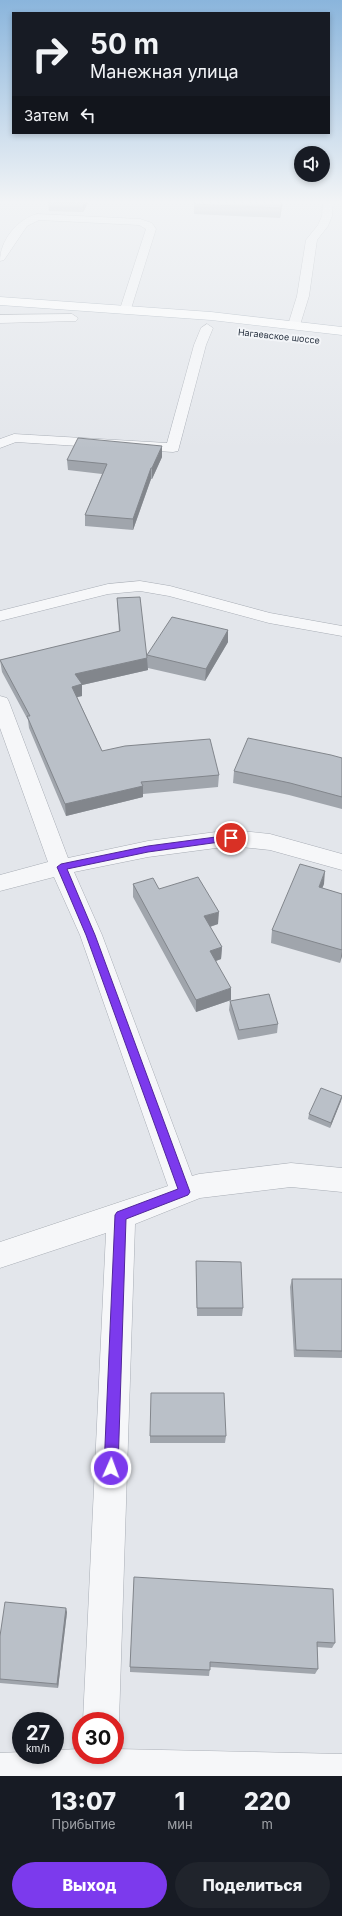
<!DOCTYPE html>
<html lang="ru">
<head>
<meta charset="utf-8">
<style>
	:root { --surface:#171b24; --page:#20242c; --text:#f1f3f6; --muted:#9ea1a6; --accent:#7c3aed }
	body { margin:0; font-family:Inter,sans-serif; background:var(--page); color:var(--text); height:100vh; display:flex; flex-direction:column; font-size:15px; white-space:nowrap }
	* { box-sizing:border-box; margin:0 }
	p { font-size:13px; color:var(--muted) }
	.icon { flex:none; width:22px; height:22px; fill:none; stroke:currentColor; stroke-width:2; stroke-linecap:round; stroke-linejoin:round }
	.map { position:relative; height:1776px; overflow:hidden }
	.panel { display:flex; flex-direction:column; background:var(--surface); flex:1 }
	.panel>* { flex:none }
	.guide { position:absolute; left:12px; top:12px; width:318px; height:122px; border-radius:0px; box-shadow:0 2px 6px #0003; background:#171b24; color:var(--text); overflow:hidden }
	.fabs { position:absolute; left:294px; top:146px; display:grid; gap:8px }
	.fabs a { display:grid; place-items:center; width:36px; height:36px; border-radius:50%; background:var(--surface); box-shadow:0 2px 6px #0003; font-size:20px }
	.speed { position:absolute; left:12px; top:1712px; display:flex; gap:8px; font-size:20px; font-weight:700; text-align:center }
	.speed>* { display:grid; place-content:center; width:52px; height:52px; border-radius:50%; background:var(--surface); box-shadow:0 2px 6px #0003; line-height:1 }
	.speed small { font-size:10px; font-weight:400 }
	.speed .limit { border:6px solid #d22; background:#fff; color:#111 }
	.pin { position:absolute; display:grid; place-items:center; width:34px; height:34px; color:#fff; margin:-17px; border:2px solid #fff; border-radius:50%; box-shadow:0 1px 4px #0007 }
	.me { position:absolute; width:44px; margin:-22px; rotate:2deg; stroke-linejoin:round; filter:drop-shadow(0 0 3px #0008) }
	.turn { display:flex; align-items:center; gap:14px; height:84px; padding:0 12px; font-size:18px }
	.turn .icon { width:52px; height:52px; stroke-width:2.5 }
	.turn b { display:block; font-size:28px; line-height:34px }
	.then { display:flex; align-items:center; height:38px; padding:0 12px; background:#0003; gap:8px; font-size:15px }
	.eta { display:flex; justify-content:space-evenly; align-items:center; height:68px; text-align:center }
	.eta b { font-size:24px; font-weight:800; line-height:28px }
	.button { display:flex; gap:8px; margin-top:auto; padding:8px 12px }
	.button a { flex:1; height:46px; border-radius:24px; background:var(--accent); color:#fff; font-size:16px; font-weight:800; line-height:46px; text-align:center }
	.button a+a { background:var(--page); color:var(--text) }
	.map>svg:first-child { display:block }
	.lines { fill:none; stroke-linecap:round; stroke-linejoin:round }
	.minor-casing { stroke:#a8adb5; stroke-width:1 }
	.major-casing { stroke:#a2acb7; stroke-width:1 }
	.minor { fill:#f6f7f9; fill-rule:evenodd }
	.major { fill:#fff; fill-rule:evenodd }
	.wall { fill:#a0a5ac }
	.shaded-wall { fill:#82868c }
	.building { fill:#bac0c8; stroke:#82868c }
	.route { fill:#7c3aed; stroke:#51269a }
	.labels { text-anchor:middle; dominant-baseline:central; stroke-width:4; stroke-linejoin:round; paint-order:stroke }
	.far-street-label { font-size:9px; fill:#2b3543; stroke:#f3f5f8 }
</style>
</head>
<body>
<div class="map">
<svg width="342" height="1776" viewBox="0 0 342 1776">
	<rect width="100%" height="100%" fill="#e3e6eb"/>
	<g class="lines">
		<defs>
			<g id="minor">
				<polygon points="323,201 333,201 332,216 328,226 317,240 309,296 300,325 294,329 288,325 297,296 306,240 318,225 322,216"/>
				<path d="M37,214L140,219L152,223L156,229L130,312H122L120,309L146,229L139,225L39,220L27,226L4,260L0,261C0,241 17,219 37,214Z"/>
				<polygon points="72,314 78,318 76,321 0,323 0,315"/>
				<polygon points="207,324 213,328 206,345 178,451 173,452 16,442 0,448 0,439 14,434 167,443 194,345 201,328"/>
				<polygon points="140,581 170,586 270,613 342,626 342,636 269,623 169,596 140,591 108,594 0,621 0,611 108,584"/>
				<polygon points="0,696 7,698 9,702 68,858 148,841 231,830 270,834 342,854 342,870 270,850 231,846 148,857 74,872 102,935 192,1176 199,1174 291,1163 342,1168 342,1192 291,1187 200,1198 135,1224 119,1721 115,1731 115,1721 83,1721 106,1233 0,1268 0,1242 168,1186 80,935 54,877 0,891 0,875 48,862 0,728"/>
				<polygon points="115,1747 116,1749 342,1754 342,1776 0,1776 0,1753 21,1752 21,1755 55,1755 55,1750 81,1749 81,1755 115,1755"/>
			</g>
			<polygon id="major" points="0,297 211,312 342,327 342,335 211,320 0,305"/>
		</defs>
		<use href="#minor" class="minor-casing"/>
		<use href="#major" class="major-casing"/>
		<use href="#minor" class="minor"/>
		<use href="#major" class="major"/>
	</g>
	<g class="wall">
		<polygon points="48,201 89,201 83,212 49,211"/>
		<polygon points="283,201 280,218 194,214 194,204"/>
		<polygon points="162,457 152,479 151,479 133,530 85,526 85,515 102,474 68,470 67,460"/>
		<polygon points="117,598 147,655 228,630 228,642 205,681 148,668 148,670 82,685 82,696 77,697 102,751 219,775 218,787 143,794 143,797 66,816 29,728 28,720 2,672 0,660 119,632"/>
		<polygon points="342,758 342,809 289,795 233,783 234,771"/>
		<polygon points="133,884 159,889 218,924 210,927 222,947 221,959 216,961 231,1000 196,1012 133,897"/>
		<polygon points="324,884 322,888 342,894 342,956 340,963 271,943 272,930"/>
		<polygon points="230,1001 278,1024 277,1033 238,1040 229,1010"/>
		<polygon points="342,1097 341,1101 330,1128 308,1119 309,1114"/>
		<polygon points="196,1261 243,1308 242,1316 197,1316"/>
		<polygon points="292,1279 342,1279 342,1358 294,1357 290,1287"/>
		<polygon points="150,1436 226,1436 225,1443 150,1443"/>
		<polygon points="134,1577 335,1643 332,1648 317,1647 318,1669 315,1674 210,1667 209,1676 130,1672 130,1667"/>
		<polygon points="67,1612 58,1688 0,1683 0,1636"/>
	</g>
	<g class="shaded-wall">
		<polygon points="84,201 89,201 83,212 83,203"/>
		<polygon points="282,201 283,201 280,218 280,208"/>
		<polygon points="162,446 162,457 152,479 152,468"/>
		<polygon points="151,468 151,479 133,530 133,519"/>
		<polygon points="228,630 228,642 205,681 206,669"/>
		<polygon points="147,658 148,670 82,685 82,696 73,698 72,687 75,674"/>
		<polygon points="143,786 143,797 66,816 65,804"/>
		<polygon points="325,871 324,884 317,900 319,887"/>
		<polygon points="219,912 218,924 203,929 204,916"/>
		<polygon points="222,947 221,959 210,963 210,951"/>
		<polygon points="342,949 342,956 340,963 342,950"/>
		<polygon points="231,988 231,1000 196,1012 196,1000"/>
		<polygon points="342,1096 341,1101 330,1128 331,1123"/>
		<polygon points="66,1608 67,1612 58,1688 57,1684"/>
	</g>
	<g class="building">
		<polygon points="48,201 84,201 83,203 48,202"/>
		<polygon points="195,201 282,201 280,208 194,204"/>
		<polygon points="78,438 162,446 152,468 151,468 133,519 85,515 107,464 67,460"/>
		<polygon points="140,597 147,658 75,674 82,684 72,687 102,751 125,746 210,739 219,775 141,782 143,786 65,804 27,716 30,716 0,660 120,631 117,598"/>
		<polygon points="172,617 228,630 206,669 147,655"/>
		<polygon points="248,738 331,755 342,758 342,797 290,783 234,771"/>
		<polygon points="300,864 325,871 319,887 342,894 342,950 272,930"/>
		<polygon points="198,877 219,912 204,916 222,947 210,951 231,988 196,1000 133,884 153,878 159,889"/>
		<polygon points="269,994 278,1024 239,1030 230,1001"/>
		<polygon points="321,1088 342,1096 331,1123 309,1114"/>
		<polygon points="196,1261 241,1262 243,1308 197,1308"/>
		<polygon points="292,1279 342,1279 342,1351 296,1350"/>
		<polygon points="151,1393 224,1393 226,1436 150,1436"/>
		<polygon points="134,1577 333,1589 335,1643 317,1642 318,1669 210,1662 210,1670 130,1667"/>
		<polygon points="5,1602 66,1608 57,1684 0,1679 0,1636"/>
	</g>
	<linearGradient id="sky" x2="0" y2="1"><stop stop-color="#8ab5dc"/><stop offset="0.45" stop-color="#f2f4f6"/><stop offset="1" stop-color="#f2f4f6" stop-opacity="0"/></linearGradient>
	<rect width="342" height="449" fill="url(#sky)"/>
	<polygon class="route" points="231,835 234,836 234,840 148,852 67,869 95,935 190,1192 188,1195 126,1219 118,1468 116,1473 111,1475 106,1473 104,1468 115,1215 117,1212 178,1189 86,935 57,867 61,864 148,846"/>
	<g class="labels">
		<g class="far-street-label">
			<text transform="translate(279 336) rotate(6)">Нагаевское шоссе</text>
		</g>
	</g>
</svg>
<div class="fabs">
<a><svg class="icon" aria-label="sound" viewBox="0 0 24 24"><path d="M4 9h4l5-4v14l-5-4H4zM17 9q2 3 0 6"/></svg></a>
</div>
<div class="speed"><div>27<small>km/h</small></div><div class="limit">30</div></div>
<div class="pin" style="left:231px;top:838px;background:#d93025"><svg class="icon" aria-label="arrive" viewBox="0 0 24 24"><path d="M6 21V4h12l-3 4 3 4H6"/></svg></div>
<svg class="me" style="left:111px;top:1468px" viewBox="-20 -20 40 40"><circle r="17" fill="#7c3aed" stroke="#fff" stroke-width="3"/><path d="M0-11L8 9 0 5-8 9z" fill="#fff"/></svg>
<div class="guide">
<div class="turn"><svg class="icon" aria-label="right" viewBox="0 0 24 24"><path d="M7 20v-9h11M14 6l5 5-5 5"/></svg><div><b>50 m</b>Манежная улица</div></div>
<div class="then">Затем<svg class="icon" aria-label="left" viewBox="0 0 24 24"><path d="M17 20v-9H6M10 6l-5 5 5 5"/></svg></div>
</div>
</div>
<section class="panel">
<div class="eta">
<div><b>13:07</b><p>Прибытие</p></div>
<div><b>1</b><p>мин</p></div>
<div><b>220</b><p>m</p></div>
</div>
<div class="button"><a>Выход</a><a>Поделиться</a></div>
</section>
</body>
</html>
